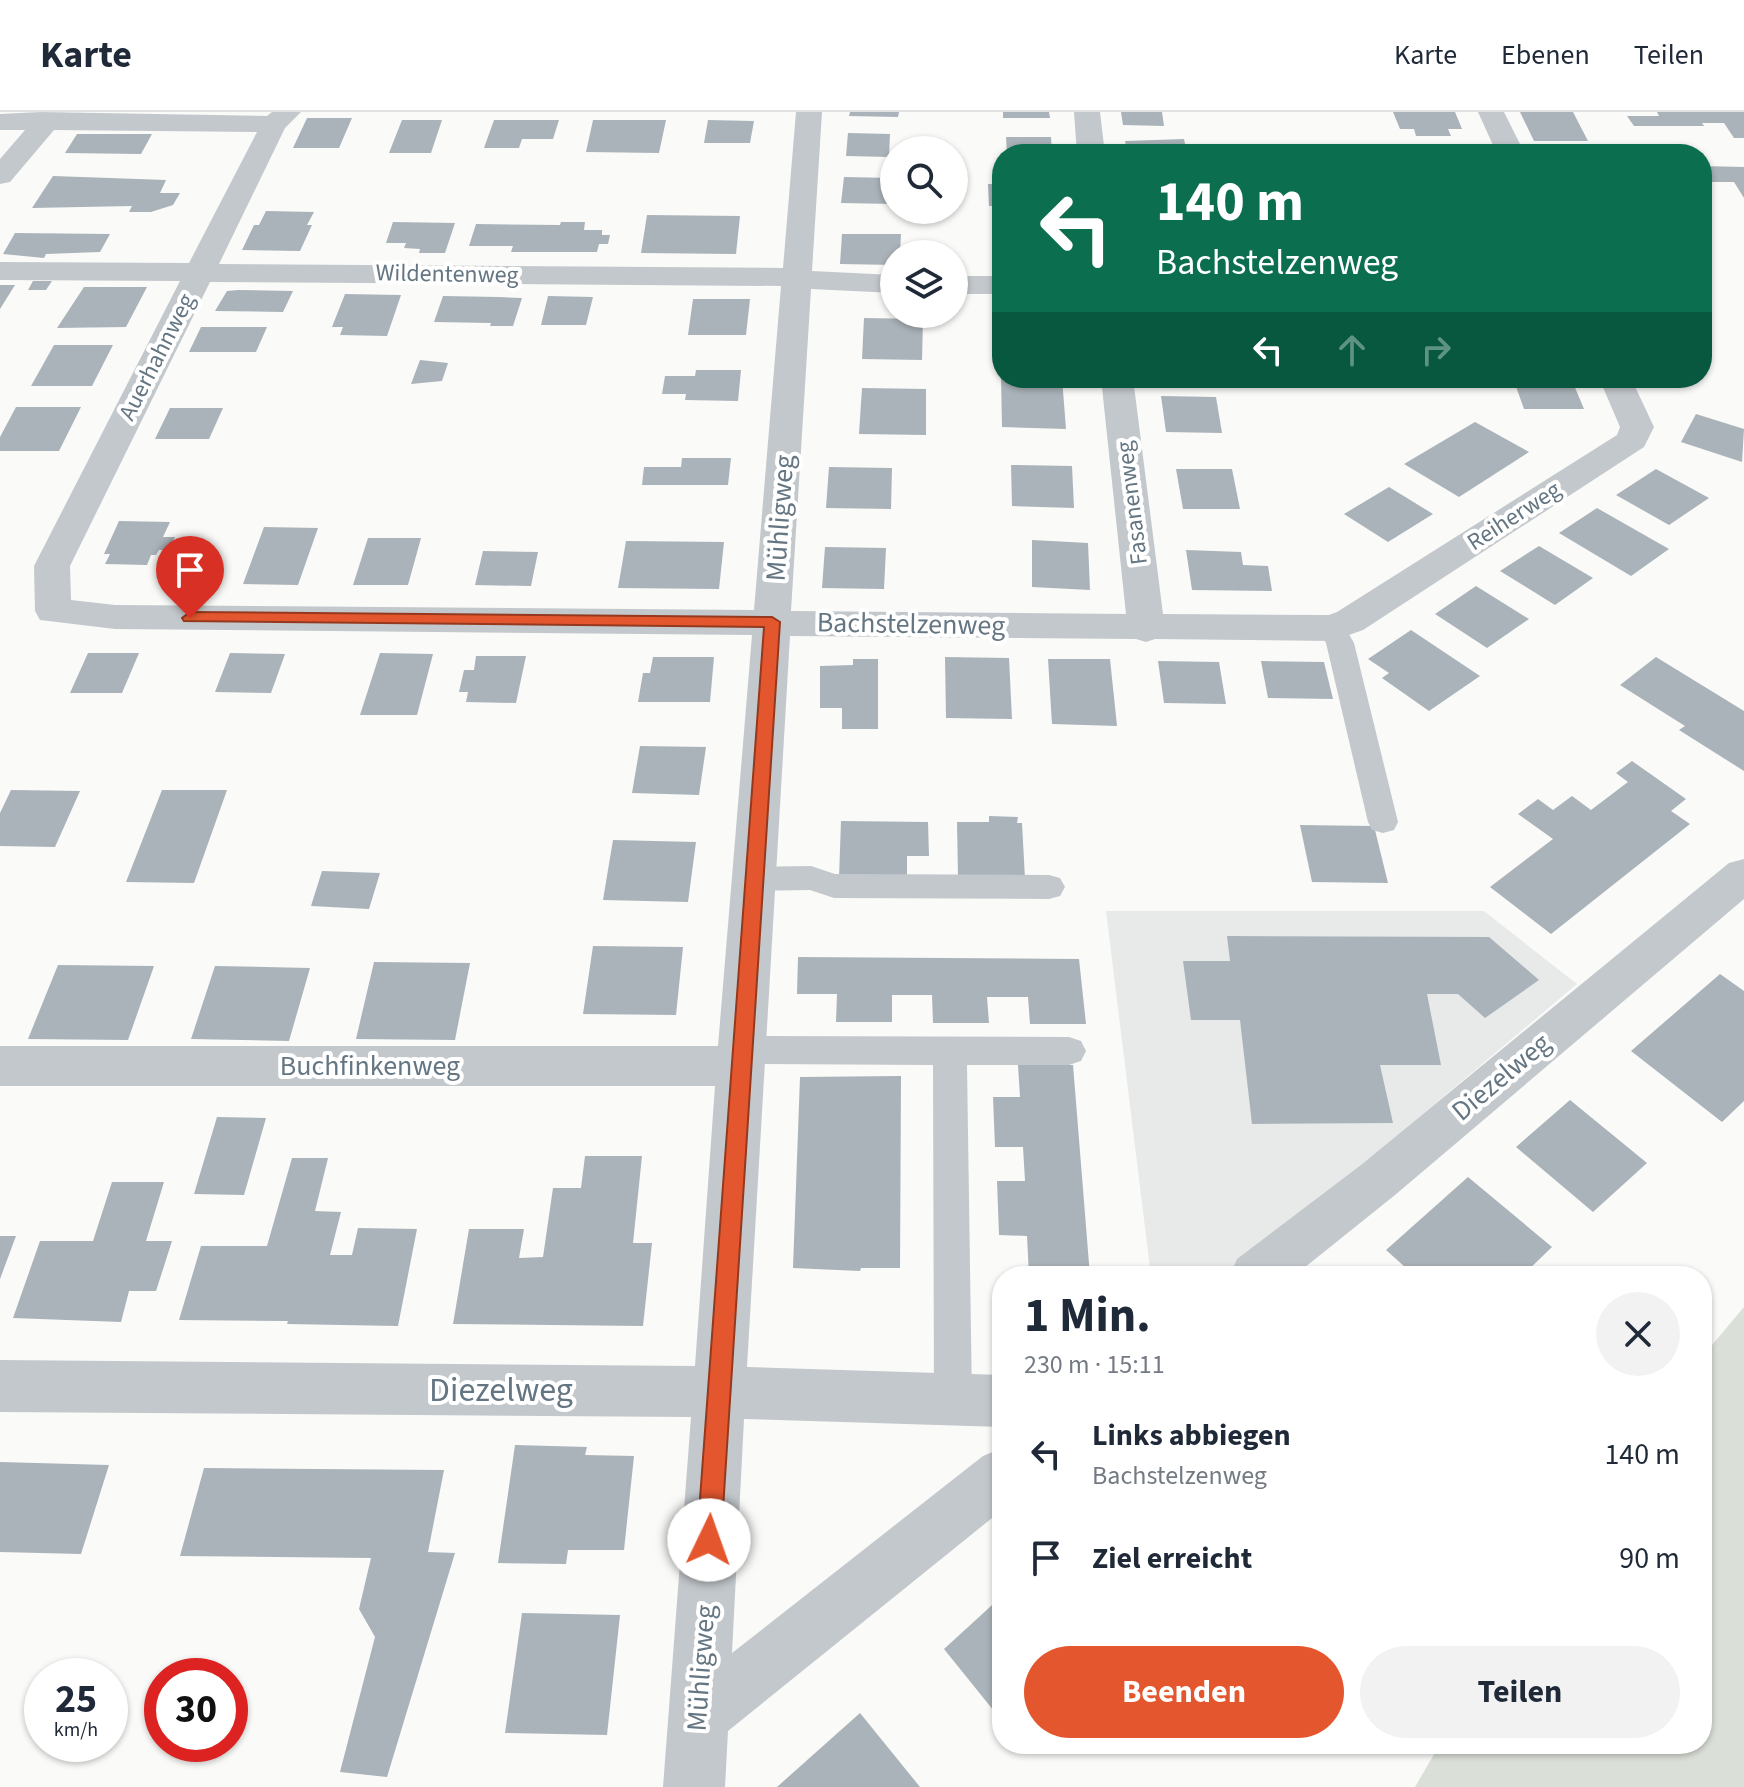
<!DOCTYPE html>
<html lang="de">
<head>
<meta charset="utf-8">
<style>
	:root { --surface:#fff; --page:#f2f2f3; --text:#1f2937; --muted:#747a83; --line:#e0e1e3; --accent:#e4572e }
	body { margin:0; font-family:"Source Sans 3",sans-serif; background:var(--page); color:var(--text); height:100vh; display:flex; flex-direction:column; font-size:30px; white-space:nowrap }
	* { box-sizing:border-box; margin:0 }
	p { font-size:26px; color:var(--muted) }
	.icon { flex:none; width:44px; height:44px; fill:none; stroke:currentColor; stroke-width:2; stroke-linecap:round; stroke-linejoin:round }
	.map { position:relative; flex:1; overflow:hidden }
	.panel { position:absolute; left:992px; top:1154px; width:720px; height:488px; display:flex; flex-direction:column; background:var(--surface); border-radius:32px; box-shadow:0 2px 6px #0004 }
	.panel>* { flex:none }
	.hud { position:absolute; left:992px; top:32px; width:720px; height:244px; border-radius:32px; box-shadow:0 2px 6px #0004; background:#0b6e4f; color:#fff; overflow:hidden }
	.fabs { position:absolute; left:880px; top:24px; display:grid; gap:16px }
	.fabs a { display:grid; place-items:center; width:88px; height:88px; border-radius:50%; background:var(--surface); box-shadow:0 2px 6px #0004; font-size:40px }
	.speed { position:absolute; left:24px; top:1546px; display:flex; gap:16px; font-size:40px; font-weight:700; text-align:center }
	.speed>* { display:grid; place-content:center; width:104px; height:104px; border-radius:50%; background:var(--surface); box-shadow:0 2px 6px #0004; line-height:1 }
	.speed small { font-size:20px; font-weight:400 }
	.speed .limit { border:12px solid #d22; background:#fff; color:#111 }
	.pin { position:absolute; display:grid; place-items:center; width:68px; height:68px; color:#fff; margin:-82px -34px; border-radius:50% 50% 50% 0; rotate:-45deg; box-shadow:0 0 8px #0007 }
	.pin .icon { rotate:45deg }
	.me { position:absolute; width:88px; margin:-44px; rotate:3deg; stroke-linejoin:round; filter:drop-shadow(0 0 6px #0008) }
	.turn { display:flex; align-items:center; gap:28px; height:168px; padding:0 32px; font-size:36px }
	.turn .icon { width:104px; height:104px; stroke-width:2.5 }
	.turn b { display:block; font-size:56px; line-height:68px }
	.lanes { display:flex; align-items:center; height:76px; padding:0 32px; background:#0003; justify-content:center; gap:40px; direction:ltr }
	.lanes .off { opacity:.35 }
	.round { display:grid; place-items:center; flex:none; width:84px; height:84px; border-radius:42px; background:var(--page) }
	.summary { display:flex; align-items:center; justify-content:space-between; height:136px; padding:0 32px }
	h1 { font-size:48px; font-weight:700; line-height:60px }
	.action { display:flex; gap:16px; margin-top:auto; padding:16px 32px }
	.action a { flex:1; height:92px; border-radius:48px; background:var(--accent); color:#fff; font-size:32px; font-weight:700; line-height:92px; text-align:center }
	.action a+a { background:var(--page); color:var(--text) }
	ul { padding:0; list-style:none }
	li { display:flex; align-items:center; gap:24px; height:104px; padding:0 32px }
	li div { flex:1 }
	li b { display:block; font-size:30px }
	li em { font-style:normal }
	header { display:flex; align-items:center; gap:48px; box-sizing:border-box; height:112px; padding:0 40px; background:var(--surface); border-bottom:2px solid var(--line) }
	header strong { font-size:38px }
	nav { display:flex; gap:44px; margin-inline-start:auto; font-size:28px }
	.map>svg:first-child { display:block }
	.built { fill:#e8e9e9 }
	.green { fill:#dadfd7 }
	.building { fill:#aab3b9 }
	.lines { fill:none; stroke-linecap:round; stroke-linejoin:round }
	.service { fill:#c3c8cc; fill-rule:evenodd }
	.minor { fill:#c3c8cc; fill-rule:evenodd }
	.route { fill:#e4572e; stroke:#94391e; stroke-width:2 }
	.labels { text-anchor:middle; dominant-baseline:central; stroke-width:8; stroke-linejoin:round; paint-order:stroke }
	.far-street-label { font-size:24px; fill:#657683; stroke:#fff }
	.street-label { font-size:28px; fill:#657683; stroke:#fff }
	.near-street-label { font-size:34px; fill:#657683; stroke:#fff }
</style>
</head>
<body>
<header>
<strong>Karte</strong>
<nav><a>Karte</a><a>Ebenen</a><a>Teilen</a></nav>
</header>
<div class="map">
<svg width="1744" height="1675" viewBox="0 0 1744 1675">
	<rect width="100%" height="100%" fill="#fafaf8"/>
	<polygon class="built" points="1106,799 1484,799 1577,872 1231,1164 1151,1164"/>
	<polygon class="green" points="1744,1195 1744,1675 1415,1675 1440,1632 1702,1632 1702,1245"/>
	<g class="building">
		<polygon points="850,0 899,0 898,5 849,4"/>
		<polygon points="1003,0 1049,0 1050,6 1003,6"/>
		<polygon points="1121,0 1162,0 1164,14 1123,13"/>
		<polygon points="1393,0 1455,0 1462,17 1448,17 1451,24 1416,24 1414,17 1400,17"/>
		<polygon points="1520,0 1573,0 1588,29 1534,29"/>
		<polygon points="1657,0 1744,0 1744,26 1734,26 1724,11 1702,11 1704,14 1634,14 1627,4 1659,4"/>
		<polygon points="307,6 352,6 339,36 293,36"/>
		<polygon points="402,8 442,8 431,41 389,41"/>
		<polygon points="494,8 559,8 553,27 522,27 519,36 484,36"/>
		<polygon points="593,8 666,8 659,41 586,40"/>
		<polygon points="708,8 754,9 750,31 704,31"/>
		<polygon points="848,21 890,22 889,45 846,44"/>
		<polygon points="77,22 152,22 141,42 65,41"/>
		<polygon points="1006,25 1051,25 1052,42 1007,42"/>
		<polygon points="1184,27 1187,41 1128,42 1125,29"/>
		<polygon points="1420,32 1469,32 1473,42 1424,42"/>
		<polygon points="1702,54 1744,55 1744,86 1734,70 1702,70"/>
		<polygon points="53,64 166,68 160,81 180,81 173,93 151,100 129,100 132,94 32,96"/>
		<polygon points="844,65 894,66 894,92 841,91"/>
		<polygon points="988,72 1002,72 1002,94 989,94"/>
		<polygon points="266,99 314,100 307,113 312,113 300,139 242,138 254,113 259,113"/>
		<polygon points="647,103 740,104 736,142 641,141"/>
		<polygon points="393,110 455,111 445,141 419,141 420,137 404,136 406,131 386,131"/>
		<polygon points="561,110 585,110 584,118 602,118 602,123 610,123 608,132 599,132 597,140 511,140 513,134 469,134 476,112 560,113"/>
		<rect x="993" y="113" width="9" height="40"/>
		<polygon points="15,121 110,122 100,140 46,142 44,146 3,142"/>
		<polygon points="842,122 901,122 900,142 894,142 894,153 840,152"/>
		<polygon points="33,169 52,169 46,178 28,178"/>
		<polygon points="0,173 15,173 0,197"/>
		<polygon points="84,175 147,175 126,215 57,216"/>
		<polygon points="238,178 293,179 283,200 215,199 227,179"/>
		<polygon points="345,182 401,183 387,224 340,223 343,215 332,215"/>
		<polygon points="443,184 499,185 522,186 513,214 490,214 491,211 434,210"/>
		<polygon points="548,184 593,185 586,213 541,213"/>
		<polygon points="693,187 750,187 746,223 688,223"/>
		<polygon points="996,199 1002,199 1002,245 998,245"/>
		<polygon points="864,206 923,207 922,248 862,247"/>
		<polygon points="201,215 267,215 256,240 189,240"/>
		<polygon points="54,233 113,233 92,274 31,274"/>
		<polygon points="420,248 448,251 442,269 411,272"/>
		<polygon points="696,258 741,258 738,289 685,288 686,282 662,282 665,264 695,264"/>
		<polygon points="1001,266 1062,266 1066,317 1002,315"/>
		<polygon points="1513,266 1571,266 1584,297 1524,297"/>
		<polygon points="862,276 926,277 926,323 859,322"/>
		<polygon points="1161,284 1216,285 1222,321 1166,320"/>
		<polygon points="16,295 81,295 59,339 0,339 0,325"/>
		<polygon points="170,296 223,296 209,327 155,327"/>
		<polygon points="1696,302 1744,317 1742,350 1681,330"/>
		<polygon points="1475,310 1529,340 1459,385 1404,352"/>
		<polygon points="682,346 731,346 728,373 642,373 644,355 681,355"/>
		<polygon points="1011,353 1072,354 1074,396 1012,394"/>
		<polygon points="829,355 892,356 891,397 826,396"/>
		<polygon points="1176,357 1232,357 1240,397 1183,397"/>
		<polygon points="1656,357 1709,386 1669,413 1616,383"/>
		<polygon points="1389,375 1433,402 1388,430 1344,402"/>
		<polygon points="1597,396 1669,437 1631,464 1559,421"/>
		<polygon points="119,409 170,410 163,425 175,425 170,438 159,438 156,443 151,443 147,453 105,452 110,442 104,442"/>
		<polygon points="264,415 318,416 298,473 243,472"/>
		<polygon points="368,426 421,426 408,473 353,473"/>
		<polygon points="1032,428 1088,431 1090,478 1032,475"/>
		<polygon points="626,429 724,430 719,477 618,476"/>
		<polygon points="1539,434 1593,466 1555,493 1500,459"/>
		<polygon points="825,435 886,436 884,477 822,476"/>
		<polygon points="1186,438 1241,440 1243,453 1268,454 1272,479 1192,478"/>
		<polygon points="483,439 538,440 531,474 475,473"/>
		<polygon points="1476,474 1529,507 1487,536 1435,502"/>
		<polygon points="1411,518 1480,564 1429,599 1382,566 1389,561 1368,547"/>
		<polygon points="88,541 139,541 122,581 70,581"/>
		<polygon points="230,541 285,542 271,581 215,580"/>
		<polygon points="380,541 433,542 417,603 360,603"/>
		<polygon points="476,544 526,544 516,591 466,590 468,580 459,580 464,558 474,558"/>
		<polygon points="653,545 714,545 710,590 638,590 643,561 650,561"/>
		<polygon points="945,545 1009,546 1012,607 946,606"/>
		<polygon points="1656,545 1744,599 1744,659 1679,618 1685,614 1620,573"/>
		<polygon points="853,547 878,547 878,617 842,617 842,596 820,596 820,554 853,553"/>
		<polygon points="1048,547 1110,547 1117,614 1052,612"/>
		<polygon points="1158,549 1219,550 1226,592 1164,591"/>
		<polygon points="1261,549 1324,550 1333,587 1268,586"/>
		<polygon points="640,634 706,635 699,683 632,681"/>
		<polygon points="1632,649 1686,687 1671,699 1690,712 1551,822 1490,775 1553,727 1518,702 1538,687 1553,698 1572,684 1591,698 1628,670 1616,661"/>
		<polygon points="11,678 80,679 55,735 0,734 0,701"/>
		<polygon points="162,678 227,678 194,771 126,770"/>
		<polygon points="989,704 1018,705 1017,711 1022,711 1025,767 958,766 957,710 989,710"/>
		<polygon points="841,709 928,710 929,744 907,744 907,766 839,766"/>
		<polygon points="1300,713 1374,714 1388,771 1312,770"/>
		<polygon points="613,728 696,730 688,790 603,788"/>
		<polygon points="322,759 380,761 369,797 311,794"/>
		<polygon points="1227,824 1489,825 1539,868 1485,906 1458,882 1427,882 1441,953 1380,953 1393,1011 1252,1012 1240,908 1191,908 1183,849 1230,849"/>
		<polygon points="593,834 683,835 676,903 583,902"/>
		<polygon points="798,845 1079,847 1086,912 1030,912 1028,885 987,885 989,911 933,911 932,883 892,883 892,910 836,910 837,882 797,882"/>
		<polygon points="374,850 470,851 455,928 356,927"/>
		<polygon points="58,853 154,854 128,928 28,927"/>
		<polygon points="215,854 310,856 289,929 191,927"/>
		<polygon points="1720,862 1744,879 1744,989 1722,1010 1631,939"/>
		<polygon points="1018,953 1073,953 1090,1164 1029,1164 1027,1124 999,1123 997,1069 1025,1069 1023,1035 995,1035 993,985 1020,985"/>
		<polygon points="901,964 900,1156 861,1156 860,1159 793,1156 800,965"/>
		<polygon points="1570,988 1647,1051 1593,1100 1516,1035"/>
		<polygon points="217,1005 266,1006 244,1083 194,1082"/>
		<polygon points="585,1044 642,1044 633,1131 652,1131 643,1214 453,1212 469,1117 524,1117 519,1146 543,1145 553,1076 581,1076"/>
		<polygon points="292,1046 328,1046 315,1099 341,1100 330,1143 352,1143 358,1116 417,1117 398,1214 287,1212 288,1209 179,1208 201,1134 267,1134"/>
		<polygon points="1468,1065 1552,1135 1522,1164 1415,1164 1386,1138"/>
		<polygon points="112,1070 164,1070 146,1129 172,1129 156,1179 129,1179 121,1210 13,1206 40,1129 93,1129"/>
		<polygon points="0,1124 16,1124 0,1167"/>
		<polygon points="515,1333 587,1335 585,1343 634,1344 624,1438 568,1438 566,1452 498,1451"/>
		<polygon points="0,1350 109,1353 81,1442 0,1440"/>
		<polygon points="204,1356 444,1358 428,1440 455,1441 387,1665 340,1660 375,1525 359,1497 371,1446 180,1444"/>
		<polygon points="1002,1484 1002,1609 944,1537"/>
		<polygon points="522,1501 620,1503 607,1623 505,1621"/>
		<polygon points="860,1601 920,1675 777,1675"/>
	</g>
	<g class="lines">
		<g class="service">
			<polygon points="1332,507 1342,510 1354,531 1398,710 1394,718 1383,721 1372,718 1368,710 1326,531 1318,516 1322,510"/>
			<polygon points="811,754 835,762 1049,763 1060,766 1065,775 1060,784 1049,787 834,786 810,778 754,779 743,775 739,767 743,759 754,755"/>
			<polygon points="741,924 1069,925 1081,929 1086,939 1081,949 1069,953 967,953 972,1288 967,1301 953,1307 939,1301 934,1288 933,953 741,952 729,948 724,938 729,928"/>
		</g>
		<g class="minor">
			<path d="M41,0L267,4L272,0H301L285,16L219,152L783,156L796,0H822L812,159L894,163V181L811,177L791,499L1126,502L1101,266H1133L1163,502L1329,503L1337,500L1617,323L1620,315L1599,266H1631L1654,315L1644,335L1363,518L1332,529L1155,527L1146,530L1136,527L790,524L747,1255L1002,1263V1315L744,1307L732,1541L983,1344L1002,1336V1398L728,1619L725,1675H663L691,1305L0,1300V1248L695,1254L715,974H0V934H718L752,523L115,517L40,508L35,499L34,454L180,169L0,168V150L189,151L257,20L54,18L10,70L0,72V47L25,18H0V2ZM210,170L781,174L754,498L115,493L71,488L70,454Z"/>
			<polygon points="1074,0 1100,0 1105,42 1077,42"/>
			<polygon points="1478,0 1504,0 1525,42 1497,42"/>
			<rect x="954" y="164" width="48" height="18"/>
			<polygon points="1744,747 1744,787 1395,1083 1294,1164 1230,1164 1237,1147 1361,1053 1729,751"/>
		</g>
	</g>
	<polygon class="route" points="190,500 772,505 780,510 721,1428 717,1436 709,1439 701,1436 697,1428 764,515 184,509 182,506"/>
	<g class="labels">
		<g class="far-street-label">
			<text transform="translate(447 162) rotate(1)">Wildentenweg</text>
			<text transform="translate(157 245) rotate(-63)">Auerhahnweg</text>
			<text transform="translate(1132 391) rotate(-97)">Fasanenweg</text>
			<text transform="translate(1514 404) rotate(-33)">Reiherweg</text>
		</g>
		<g class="street-label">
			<text transform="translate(780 406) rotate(-86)">Mühligweg</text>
			<text transform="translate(911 512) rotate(1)">Bachstelzenweg</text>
			<text x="370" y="954">Buchfinkenweg</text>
			<text transform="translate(1501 965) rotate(-40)">Diezelweg</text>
			<text transform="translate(701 1556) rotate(-86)">Mühligweg</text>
		</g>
		<g class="near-street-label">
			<text x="501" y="1278">Diezelweg</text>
		</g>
	</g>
</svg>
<div class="fabs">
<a><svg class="icon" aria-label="search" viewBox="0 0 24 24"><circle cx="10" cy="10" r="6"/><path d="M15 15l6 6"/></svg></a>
<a><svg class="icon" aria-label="layers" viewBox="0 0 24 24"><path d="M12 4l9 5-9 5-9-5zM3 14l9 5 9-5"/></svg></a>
</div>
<div class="speed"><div>25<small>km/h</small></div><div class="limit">30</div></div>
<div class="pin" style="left:190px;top:506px;background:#d93025"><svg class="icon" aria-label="arrive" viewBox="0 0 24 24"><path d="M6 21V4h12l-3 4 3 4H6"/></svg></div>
<svg class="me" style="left:709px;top:1428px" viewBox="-20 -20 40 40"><circle r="19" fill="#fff"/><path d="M0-13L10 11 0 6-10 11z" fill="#e4572e"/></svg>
<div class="hud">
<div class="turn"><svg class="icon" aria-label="left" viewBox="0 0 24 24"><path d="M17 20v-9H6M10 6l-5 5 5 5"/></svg><div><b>140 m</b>Bachstelzenweg</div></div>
<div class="lanes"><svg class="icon" aria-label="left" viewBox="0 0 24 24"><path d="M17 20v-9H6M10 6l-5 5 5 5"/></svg><svg class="icon off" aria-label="ahead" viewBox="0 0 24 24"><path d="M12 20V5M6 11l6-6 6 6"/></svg><svg class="icon off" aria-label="right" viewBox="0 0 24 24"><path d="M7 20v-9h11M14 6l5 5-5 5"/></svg></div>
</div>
<section class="panel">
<div class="summary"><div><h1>1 Min.</h1><p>230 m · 15:11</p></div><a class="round"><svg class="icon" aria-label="close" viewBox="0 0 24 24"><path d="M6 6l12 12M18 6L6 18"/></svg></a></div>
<ul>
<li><svg class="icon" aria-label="left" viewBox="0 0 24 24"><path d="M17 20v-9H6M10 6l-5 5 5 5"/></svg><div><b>Links abbiegen</b><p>Bachstelzenweg</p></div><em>140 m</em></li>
<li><svg class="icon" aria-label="arrive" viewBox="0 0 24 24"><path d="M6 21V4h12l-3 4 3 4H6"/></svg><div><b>Ziel erreicht</b></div><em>90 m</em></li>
</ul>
<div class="action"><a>Beenden</a><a>Teilen</a></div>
</section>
</div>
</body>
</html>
